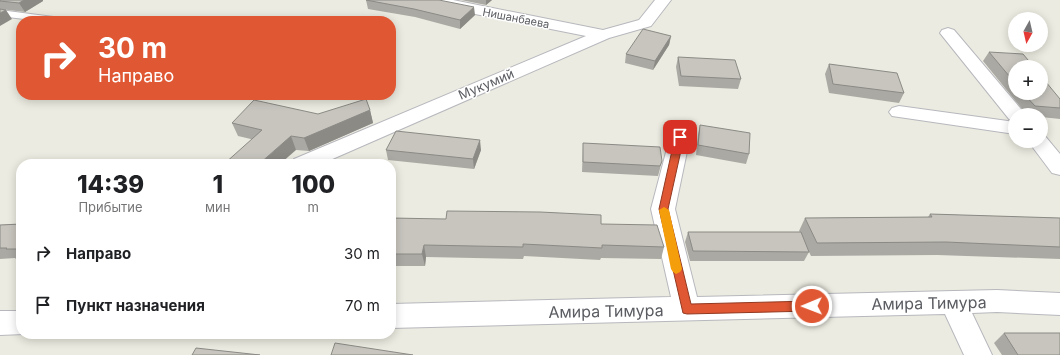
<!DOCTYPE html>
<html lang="ru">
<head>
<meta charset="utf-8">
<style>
	:root { --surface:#fff; --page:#f2f2f2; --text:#202124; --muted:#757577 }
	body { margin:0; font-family:Inter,sans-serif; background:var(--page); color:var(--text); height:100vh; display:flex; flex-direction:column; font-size:15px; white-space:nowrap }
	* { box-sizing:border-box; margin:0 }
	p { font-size:13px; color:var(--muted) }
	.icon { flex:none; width:22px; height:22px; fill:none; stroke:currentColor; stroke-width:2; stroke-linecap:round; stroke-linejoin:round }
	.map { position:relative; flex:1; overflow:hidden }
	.drawer { position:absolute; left:16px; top:159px; width:380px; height:180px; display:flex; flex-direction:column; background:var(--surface); border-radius:16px; box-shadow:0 2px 10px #0003 }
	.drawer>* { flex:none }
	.banner { position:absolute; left:16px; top:16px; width:380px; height:84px; border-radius:16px; box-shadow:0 2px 10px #0003; background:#e05733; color:#fff; overflow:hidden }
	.needle { width:26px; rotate:188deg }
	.buttons { position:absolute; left:1008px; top:12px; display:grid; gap:8px }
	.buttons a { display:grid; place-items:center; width:40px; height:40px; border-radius:50%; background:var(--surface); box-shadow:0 2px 10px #0003; font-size:20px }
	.pin { position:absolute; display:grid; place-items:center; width:34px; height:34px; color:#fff; margin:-17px; border-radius:8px; box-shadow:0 2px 6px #0006 }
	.me { position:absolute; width:44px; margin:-22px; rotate:269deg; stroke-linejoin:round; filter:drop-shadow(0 0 3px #0008) }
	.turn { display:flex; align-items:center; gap:14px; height:84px; padding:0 16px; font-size:18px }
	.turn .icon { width:52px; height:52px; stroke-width:2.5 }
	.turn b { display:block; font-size:28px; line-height:34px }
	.eta { display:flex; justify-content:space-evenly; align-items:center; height:68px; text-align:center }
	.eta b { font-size:24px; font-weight:800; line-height:28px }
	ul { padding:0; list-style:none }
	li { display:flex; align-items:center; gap:12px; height:52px; padding:0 16px }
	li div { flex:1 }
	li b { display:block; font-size:15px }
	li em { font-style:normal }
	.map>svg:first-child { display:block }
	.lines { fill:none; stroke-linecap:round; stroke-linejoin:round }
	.service-casing { stroke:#b7b8bd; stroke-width:2 }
	.minor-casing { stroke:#b7b8bd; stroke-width:2 }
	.service { fill:#fff; fill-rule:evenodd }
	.minor { fill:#fff; fill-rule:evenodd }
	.wall { fill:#aba9a3 }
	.shaded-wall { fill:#8b8a85 }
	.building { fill:#c7c5be; stroke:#8b8a85 }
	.route { fill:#e05733; stroke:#923921 }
	.slow { fill:#f59e0b }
	.labels { text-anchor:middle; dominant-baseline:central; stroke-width:3; stroke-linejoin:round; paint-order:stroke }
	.far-street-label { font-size:11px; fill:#5a5c61; stroke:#fff }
	.street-label { font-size:13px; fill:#5a5c61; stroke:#fff }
	.near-street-label { font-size:16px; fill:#5a5c61; stroke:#fff }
</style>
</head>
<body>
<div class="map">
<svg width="1060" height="355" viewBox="0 0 1060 355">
	<rect width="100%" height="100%" fill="#ecebe1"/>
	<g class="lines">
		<defs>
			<polygon id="service" points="0,10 61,18 66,21 40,21 0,16"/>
			<g id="minor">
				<polygon points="422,0 453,0 603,30 639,20 655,0 671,0 651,26 609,38 321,164 291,164 294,159 586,36 430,5 425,3"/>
				<polygon points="948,28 954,30 1026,115 1015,115 1015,121 1009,119 940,33 942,30"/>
				<polygon points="899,106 1015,122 1015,134 892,116 889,112 892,108"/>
				<polygon points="680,130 687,132 690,137 675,209 697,297 997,290 1060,293 1060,315 997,312 972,313 992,355 964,355 945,314 391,328 391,304 671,297 651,209 670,137 673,132"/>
				<polygon points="1041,135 1045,136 1060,154 1060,175 1052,173 1028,141 1041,141"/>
				<polygon points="0,311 21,311 21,334 24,334 0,335"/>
			</g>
		</defs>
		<use href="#service" class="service-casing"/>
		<use href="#minor" class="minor-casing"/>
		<use href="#service" class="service"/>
		<use href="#minor" class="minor"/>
	</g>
	<g class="wall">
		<polygon points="0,0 43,0 43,1 25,12 0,9"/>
		<polygon points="366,0 475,15 460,29 415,17 368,9"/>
		<polygon points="461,0 492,0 486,5"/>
		<polygon points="671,36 669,45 653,70 625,63 626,54"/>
		<polygon points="989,52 1015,67 1015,93 1041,93 1060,99 1060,119 1041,117 1041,115 1027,115 983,61"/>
		<polygon points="678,57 741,79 738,89 679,86 676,67"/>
		<polygon points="829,64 904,93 899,103 829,93 825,74"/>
		<polygon points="370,110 373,123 309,151 296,150 238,136 232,123 318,114"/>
		<polygon points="700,125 749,154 746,164 696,155 698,135"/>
		<polygon points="583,143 662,161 658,176 582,172"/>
		<polygon points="386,150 481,150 474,169 388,160"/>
		<polygon points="930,214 1060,218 1060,259 937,255 811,256 809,252 804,261 690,261 685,242 688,232 800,232 799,231 805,218 928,217"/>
		<polygon points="391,218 601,224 664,247 661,259 601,258 600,260 524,256 523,259 426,257 425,266 391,266"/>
		<polygon points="21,224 21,259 16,259 15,258 0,259 0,225"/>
		<polygon points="1004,333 1060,355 1002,355 994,343"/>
	</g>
	<g class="shaded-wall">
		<polygon points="24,0 43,0 43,1 25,12 19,3"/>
		<polygon points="486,0 492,0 486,5"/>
		<polygon points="474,7 475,15 460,29 460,20"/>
		<polygon points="6,10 12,19 0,26 0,13"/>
		<polygon points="671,36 669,45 653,70 655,61"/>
		<polygon points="370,110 373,123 309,151 304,138"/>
		<polygon points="291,136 296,150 280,164 259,164"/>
		<polygon points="480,140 481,150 474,169 473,159"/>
		<polygon points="424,245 426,257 425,266 422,254"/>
	</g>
	<g class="building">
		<polygon points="0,0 24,0 19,3 0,1"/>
		<polygon points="366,0 439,0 474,7 460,20 414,9"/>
		<polygon points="0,9 6,10 0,13"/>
		<polygon points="643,29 671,36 655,61 626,54"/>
		<polygon points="989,52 1023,54 1034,67 1015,67 1015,83"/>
		<polygon points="678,57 735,60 741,79 681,76"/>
		<polygon points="829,64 897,73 904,93 833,84"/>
		<polygon points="1041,76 1060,99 1060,108 1035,106 1023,93 1041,93"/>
		<polygon points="366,99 370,110 304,138 291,136 259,164 224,164 262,130 232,123 254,100 318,114"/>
		<polygon points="700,125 750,133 749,154 698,145"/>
		<polygon points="396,131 480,140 473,159 386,150"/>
		<polygon points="583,143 660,147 662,161 660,166 583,162"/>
		<polygon points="447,211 540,212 601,215 601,224 657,225 664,247 602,245 602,248 523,244 523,247 424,245 422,254 391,254 391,218 446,219"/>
		<polygon points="930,214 1060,218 1060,247 946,242 817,243 805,218 932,217"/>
		<polygon points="21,224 21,249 6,249 7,248 0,248 0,225"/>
		<polygon points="688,232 801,232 809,252 693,251"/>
		<polygon points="1004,333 1060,333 1060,355 1018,355"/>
		<polygon points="335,343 413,355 331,355"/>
		<polygon points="196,348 260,355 192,355"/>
	</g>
	<polygon class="route" points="680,134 684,137 668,209 691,304 812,301 816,303 818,306 816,309 812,311 687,314 683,313 659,209 675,137"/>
	<polygon class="slow" points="664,207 669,210 682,269 680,272 676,274 673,272 671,269 659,210"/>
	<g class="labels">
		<g class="far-street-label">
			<text transform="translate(516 18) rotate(11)">Нишанбаева</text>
		</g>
		<g class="street-label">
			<text transform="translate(486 84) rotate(-23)">Мукумий</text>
		</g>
		<g class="near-street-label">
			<text transform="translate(929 303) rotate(-1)">Амира Тимура</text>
			<text transform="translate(606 311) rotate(-1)">Амира Тимура</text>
		</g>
	</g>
</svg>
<div class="buttons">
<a><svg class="needle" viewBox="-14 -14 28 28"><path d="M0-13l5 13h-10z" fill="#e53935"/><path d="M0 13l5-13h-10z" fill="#757577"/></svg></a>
<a>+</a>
<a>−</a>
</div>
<div class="pin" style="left:680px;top:137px;background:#d93025"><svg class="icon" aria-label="arrive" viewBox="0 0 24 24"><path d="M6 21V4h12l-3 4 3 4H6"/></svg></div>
<svg class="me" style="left:812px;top:306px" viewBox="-20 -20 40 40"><circle r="17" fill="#e05733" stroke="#fff" stroke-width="3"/><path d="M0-11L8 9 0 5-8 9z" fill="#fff"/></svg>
<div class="banner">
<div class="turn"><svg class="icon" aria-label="right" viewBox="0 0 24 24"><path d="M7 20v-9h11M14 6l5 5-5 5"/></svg><div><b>30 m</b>Направо</div></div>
</div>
<section class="drawer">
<div class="eta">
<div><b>14:39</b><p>Прибытие</p></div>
<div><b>1</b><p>мин</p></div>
<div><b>100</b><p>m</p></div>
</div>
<ul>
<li><svg class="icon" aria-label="right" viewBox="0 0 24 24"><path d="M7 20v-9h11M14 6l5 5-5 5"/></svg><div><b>Направо</b></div><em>30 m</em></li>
<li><svg class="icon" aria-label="arrive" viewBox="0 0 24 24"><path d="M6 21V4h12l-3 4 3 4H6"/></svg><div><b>Пункт назначения</b></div><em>70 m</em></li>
</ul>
</section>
</div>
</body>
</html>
